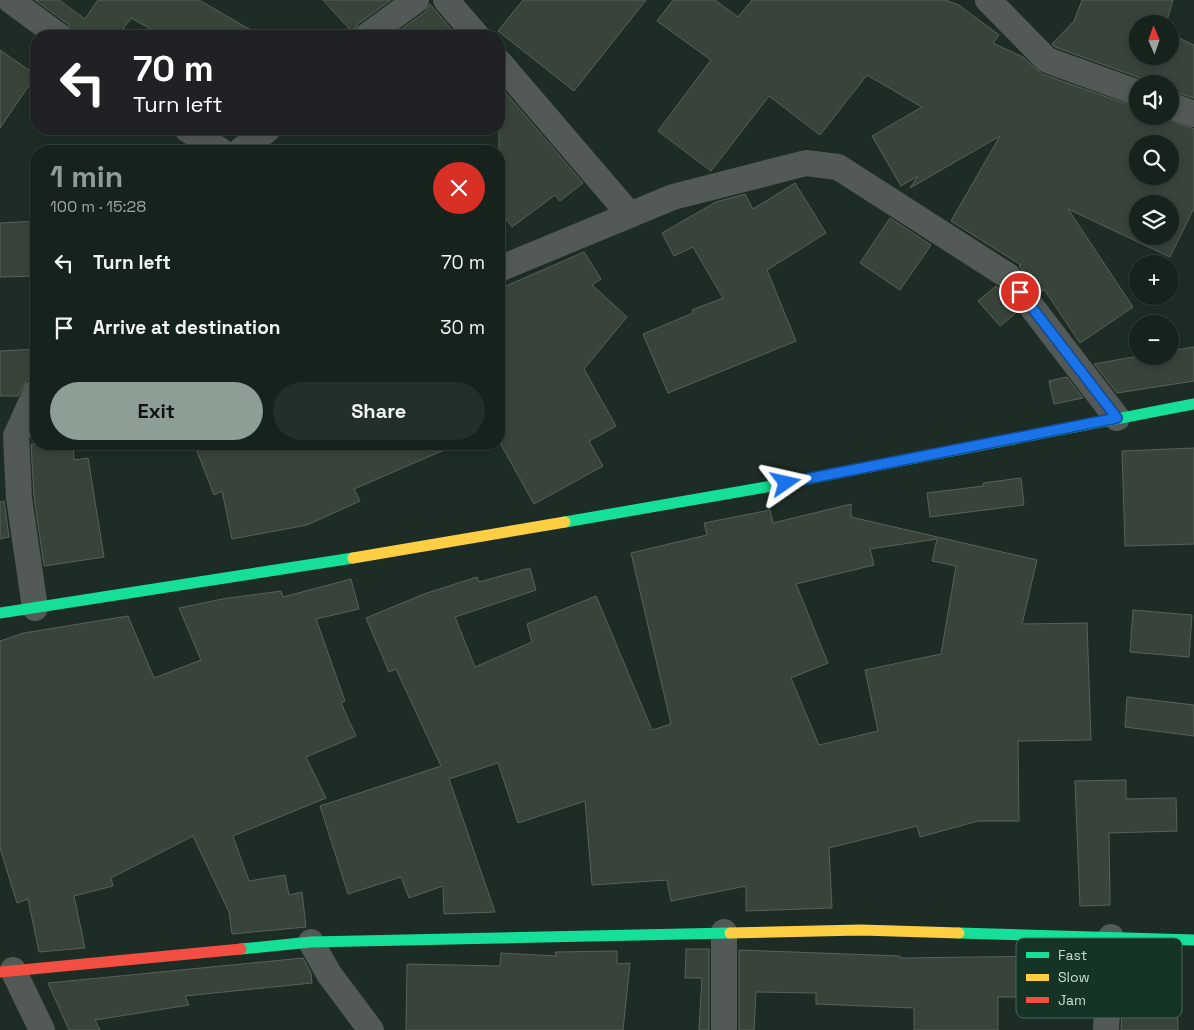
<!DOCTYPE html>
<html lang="en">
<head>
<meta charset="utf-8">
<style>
	:root { --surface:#16221c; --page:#232f29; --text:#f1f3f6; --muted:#9ea4a3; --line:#353f3b; --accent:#8d9e95 }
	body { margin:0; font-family:"Space Grotesk",sans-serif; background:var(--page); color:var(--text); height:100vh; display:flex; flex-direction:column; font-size:19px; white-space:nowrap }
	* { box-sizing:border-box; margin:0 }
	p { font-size:16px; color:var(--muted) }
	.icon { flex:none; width:28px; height:28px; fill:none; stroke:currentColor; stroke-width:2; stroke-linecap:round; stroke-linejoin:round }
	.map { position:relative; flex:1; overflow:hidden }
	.panel { position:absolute; left:30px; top:145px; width:475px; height:305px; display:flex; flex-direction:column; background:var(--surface); border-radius:20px; box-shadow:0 2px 8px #0003,0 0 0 1px var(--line) }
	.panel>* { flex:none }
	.hud { position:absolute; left:30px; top:30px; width:475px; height:105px; border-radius:20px; box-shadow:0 2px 8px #0003,0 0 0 1px var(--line); background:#202124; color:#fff; overflow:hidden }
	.needle { width:32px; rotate:358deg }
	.buttons { position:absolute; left:1129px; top:15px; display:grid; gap:10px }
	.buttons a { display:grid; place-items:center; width:50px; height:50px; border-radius:50%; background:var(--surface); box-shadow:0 2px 8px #0003,0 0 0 1px var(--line); font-size:25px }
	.pin { position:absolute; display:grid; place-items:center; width:42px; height:42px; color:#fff; margin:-21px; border:2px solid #fff; border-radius:50%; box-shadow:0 1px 5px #0007 }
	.me { position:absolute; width:55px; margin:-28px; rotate:79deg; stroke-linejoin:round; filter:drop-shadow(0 0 4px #0008) }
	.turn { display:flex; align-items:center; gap:18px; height:105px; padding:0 20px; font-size:22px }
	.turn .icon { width:65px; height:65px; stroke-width:2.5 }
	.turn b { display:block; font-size:35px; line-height:42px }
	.round { display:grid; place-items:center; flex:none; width:52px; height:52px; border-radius:26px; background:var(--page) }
	.headline { display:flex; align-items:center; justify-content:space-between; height:85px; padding:0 20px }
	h1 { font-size:30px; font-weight:700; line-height:38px; color:var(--accent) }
	.primary-button { display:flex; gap:10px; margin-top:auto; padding:10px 20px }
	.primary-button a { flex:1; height:58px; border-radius:30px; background:var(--accent); color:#111; font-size:20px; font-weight:700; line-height:58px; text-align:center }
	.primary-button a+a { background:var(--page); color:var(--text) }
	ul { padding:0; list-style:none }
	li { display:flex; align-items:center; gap:15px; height:65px; padding:0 20px }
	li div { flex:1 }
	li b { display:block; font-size:19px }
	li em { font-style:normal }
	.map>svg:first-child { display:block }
	.building { fill:#38433a; stroke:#576259; fill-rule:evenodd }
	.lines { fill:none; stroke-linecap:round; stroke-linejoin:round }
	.street { stroke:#525957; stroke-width:26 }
	.fast { stroke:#16e098; stroke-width:11 }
	.slow { stroke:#ffcf43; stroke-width:11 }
	.jam { stroke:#f24e42; stroke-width:11 }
	.route-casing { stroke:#114b97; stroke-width:12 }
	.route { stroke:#1a73e8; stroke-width:9 }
	.key { fill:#163425; stroke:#4c6659; stroke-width:1 }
	.key-label { font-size:14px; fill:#cadbd1 }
</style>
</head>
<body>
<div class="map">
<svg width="1194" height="1030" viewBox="0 0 1194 1030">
	<rect width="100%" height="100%" fill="#1d2d25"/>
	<g class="building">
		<polygon points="35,0 59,0 85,19 98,0 199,0 261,36 163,36 131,18 118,36 74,36 68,24"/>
		<polygon points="323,0 391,0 358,24 353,33"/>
		<polygon points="523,0 646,0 574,91 498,31"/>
		<path d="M673,0H715L738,17L752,0H945L959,5L999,35L993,43L1023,57L1042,74L1138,108V116H1161L1194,129V208L1170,257L1068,209L1133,307L1080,343L1044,289L1040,293L1019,266L1021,265L951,221L1000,136L910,188L918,176L901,186L872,136L922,107L867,75L820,135L769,96L711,171L658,131L711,60L657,21ZM1138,144H1170V176H1138ZM1138,204H1170V236H1138Z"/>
		<polygon points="1082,0 1173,0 1166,24 1138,24 1138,56 1170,56 1170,34 1194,45 1194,98 1170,90 1170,84 1150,84 1143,79 1055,47 1052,44 1074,21"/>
		<polygon points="430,4 457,36 392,36 425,12"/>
		<polygon points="0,50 36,75 0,128"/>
		<polygon points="499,85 583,183 560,201 555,195 512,227 499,209"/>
		<polygon points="795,183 826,233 767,270 796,341 668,393 643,334 693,313 692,310 723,298 693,247 674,256 662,233 716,202 745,194 753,209"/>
		<polygon points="890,218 931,245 900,290 860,263"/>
		<polygon points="36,221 36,276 0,277 0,223"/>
		<polygon points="584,252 601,279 592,285 627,317 584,369 616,426 589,441 603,466 534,504 499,441 499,289"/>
		<polygon points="996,286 1017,312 1000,326 978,301"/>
		<polygon points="1194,347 1194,381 1117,393 1094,364 1139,356 1170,356 1170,351"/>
		<polygon points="35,349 36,377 27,380 18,396 0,396 0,351"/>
		<polygon points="1067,377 1083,398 1054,404 1049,381"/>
		<polygon points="31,444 73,444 74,460 88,458 104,557 44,566 34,497"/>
		<polygon points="215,444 458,444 354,489 360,501 307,525 232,539 222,491 214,495 197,451"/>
		<polygon points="1194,448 1194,544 1125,546 1122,451"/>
		<polygon points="1021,478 1024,505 930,517 927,493 983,486 983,483"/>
		<polygon points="4,501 9,537 0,539 0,502"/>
		<path d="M851,504V517L1037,560L1022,624L1087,623L1091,740L1018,741L1019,821H978L920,837L917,826L829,848L832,908L746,911V886L671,901L667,880L592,885L585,801L518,823L498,763L449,779L495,912L444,914L443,886L409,898L401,877L348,894L320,806L441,766L396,669L389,672L366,618L424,594L477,577L479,582L530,568L536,590L455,617L475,667L532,642L527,624L596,596L652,730L671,724L631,553L707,535L704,523L770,510L773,523ZM937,539L932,561L956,566L941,654L865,670L878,731L819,745L791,678L828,663L796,584L874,565L870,549Z"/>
		<polygon points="351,579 359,609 316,619 345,701 341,703 356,736 306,757 326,798 233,836 249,881 285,875 289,895 302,892 306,927 232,934 229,912 193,836 111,878 113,886 74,896 85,948 39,952 28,899 17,903 0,848 0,641 24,633 128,616 154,678 201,660 179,608 222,599 281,591 283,597"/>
		<polygon points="1133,610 1192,615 1189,657 1130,652"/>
		<polygon points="1127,697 1194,705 1194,736 1125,727"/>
		<polygon points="1126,780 1126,799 1176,798 1177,831 1109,833 1110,905 1080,906 1075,781"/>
		<polygon points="686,949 709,949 709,1030 699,1030 702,978 685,978"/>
		<polygon points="739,950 900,956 900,958 1055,956 1055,988 1021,988 1021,997 998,997 998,1030 914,1030 914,1008 816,1004 816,993 756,992 754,1030 739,1030"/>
		<polygon points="617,951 617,964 630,963 623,1030 406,1030 407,964 500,966 501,953 556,956 555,952"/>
		<polygon points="303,958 311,973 312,983 185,996 189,1005 95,1020 100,1030 69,1030 48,983"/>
		<polygon points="1177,990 1178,1030 1121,1030 1123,992"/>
	</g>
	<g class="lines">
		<g class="street">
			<polyline points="10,0 59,36"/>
			<polyline points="446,0 477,36"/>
			<polyline points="988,0 1047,60 1138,93"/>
			<polyline points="367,36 416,0"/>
			<polyline points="499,62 630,215"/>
			<polyline points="1170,105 1194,114"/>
			<polyline points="187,129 221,151"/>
			<polyline points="240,151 268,129"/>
			<polyline points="499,269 673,197 806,163 838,167 1008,276 1117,418"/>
			<polyline points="35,608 19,498 16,436 36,392"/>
			<polyline points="311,942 329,974 371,1030"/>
			<polyline points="13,970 42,1030"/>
			<polyline points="724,1030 724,932"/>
			<polyline points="1106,1030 1111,937"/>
		</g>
		<g class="fast">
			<polyline points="565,522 766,487 1194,404"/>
			<polyline points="0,613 353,558"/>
			<polyline points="959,933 1194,940"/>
			<polyline points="241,949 311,942 730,933"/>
		</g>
		<g class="slow">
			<polyline points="353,558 565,522"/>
			<polyline points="730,933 861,930 959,933"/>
		</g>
		<polyline class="jam" points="0,972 241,949"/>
	</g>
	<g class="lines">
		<defs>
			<polyline id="route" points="786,483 1117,418 1020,292"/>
		</defs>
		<use href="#route" class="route-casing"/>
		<use href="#route" class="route"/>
	</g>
	<rect x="1016" y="938" width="166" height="80" rx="8" class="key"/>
	<rect x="1026" y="952" width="23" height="6" fill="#16e098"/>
	<rect x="1026" y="974" width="23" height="7" fill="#ffcf43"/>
	<rect x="1026" y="997" width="23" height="6" fill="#f24e42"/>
	<g class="key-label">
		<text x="1058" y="960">Fast</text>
		<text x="1058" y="982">Slow</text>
		<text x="1058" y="1005">Jam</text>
	</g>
</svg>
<div class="buttons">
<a><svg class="needle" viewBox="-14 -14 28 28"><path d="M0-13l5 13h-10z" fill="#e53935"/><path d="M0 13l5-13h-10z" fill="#9ea4a3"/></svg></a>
<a><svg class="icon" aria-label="sound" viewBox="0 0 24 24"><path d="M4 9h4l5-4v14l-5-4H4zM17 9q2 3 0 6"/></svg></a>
<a><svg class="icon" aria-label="search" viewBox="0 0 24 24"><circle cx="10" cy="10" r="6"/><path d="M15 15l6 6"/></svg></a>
<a><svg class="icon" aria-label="layers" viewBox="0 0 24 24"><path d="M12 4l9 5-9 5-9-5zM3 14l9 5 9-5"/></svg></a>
<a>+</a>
<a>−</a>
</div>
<div class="pin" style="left:1020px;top:292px;background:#d93025"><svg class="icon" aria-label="arrive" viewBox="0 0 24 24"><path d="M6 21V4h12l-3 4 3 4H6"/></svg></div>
<svg class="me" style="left:786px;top:483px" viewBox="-20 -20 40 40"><path d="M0-17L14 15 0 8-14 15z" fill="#1a73e8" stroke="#fff" stroke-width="4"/></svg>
<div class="hud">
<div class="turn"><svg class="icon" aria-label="left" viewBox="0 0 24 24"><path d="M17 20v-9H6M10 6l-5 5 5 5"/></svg><div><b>70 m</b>Turn left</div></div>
</div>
<section class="panel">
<div class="headline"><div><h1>1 min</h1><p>100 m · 15:28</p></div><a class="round" style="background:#d93025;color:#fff"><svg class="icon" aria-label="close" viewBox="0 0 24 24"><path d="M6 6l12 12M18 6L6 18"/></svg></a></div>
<ul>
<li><svg class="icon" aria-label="left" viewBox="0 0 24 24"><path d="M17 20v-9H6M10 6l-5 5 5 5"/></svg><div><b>Turn left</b></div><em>70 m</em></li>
<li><svg class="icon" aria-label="arrive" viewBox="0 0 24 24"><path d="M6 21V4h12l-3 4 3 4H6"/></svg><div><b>Arrive at destination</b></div><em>30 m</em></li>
</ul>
<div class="primary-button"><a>Exit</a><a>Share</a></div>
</section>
</div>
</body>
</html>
